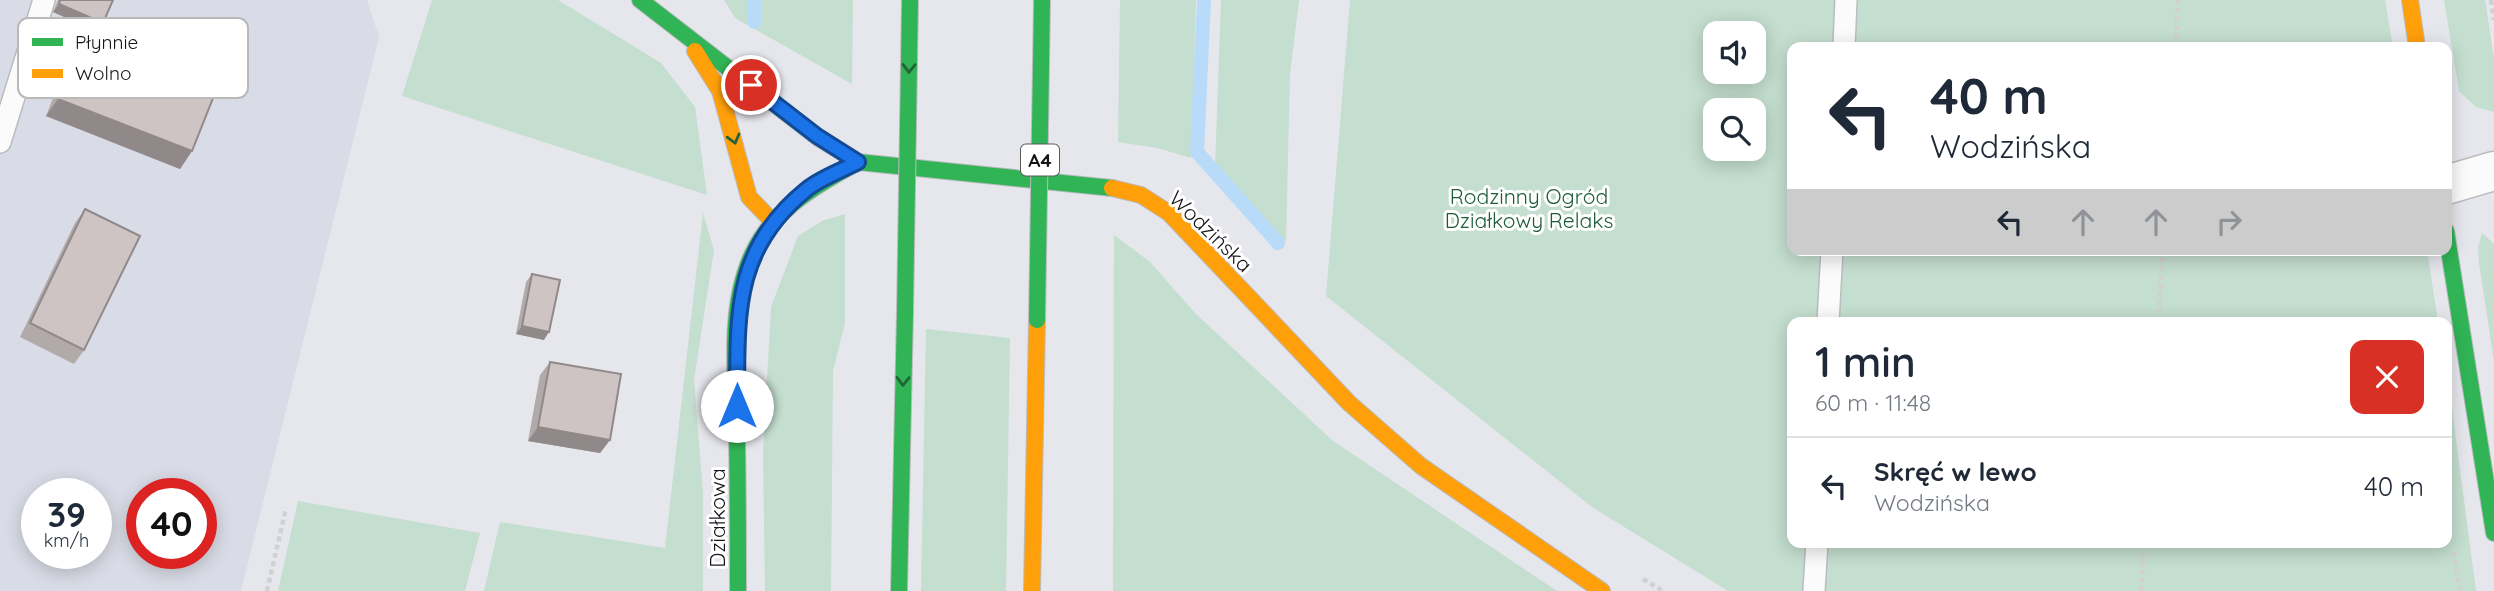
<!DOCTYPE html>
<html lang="pl">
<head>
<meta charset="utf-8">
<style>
	:root { --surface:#fff; --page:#f2f2f3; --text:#1f2937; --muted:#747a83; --line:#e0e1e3 }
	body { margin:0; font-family:Quicksand,sans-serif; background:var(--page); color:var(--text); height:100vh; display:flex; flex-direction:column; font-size:26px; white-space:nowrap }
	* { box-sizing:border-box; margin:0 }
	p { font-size:23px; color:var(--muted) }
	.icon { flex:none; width:38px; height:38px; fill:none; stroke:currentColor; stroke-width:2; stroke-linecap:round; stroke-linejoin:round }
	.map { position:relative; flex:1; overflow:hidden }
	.panel { position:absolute; left:1787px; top:317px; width:665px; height:231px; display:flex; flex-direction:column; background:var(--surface); border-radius:14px; box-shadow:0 4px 18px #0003 }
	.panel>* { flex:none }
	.hud { position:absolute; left:1787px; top:42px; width:665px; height:214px; border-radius:14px; box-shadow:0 4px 18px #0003; background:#fff; color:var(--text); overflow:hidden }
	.buttons { position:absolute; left:1703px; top:21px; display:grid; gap:14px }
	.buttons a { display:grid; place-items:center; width:63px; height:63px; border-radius:14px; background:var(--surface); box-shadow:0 4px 18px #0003; font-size:35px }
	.speed { position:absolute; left:21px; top:478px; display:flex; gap:14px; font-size:35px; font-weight:700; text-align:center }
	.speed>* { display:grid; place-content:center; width:91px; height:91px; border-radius:50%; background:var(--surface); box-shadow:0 4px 18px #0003; line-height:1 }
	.speed small { font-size:18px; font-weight:400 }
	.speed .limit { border:10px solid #d22; background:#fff; color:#111 }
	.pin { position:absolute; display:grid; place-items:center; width:60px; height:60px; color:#fff; margin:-30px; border:4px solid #fff; border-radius:50%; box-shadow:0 2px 7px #0007 }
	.me { position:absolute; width:77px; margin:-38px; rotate:0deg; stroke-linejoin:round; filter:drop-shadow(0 0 5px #0008) }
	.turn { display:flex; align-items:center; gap:24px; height:147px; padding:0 28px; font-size:32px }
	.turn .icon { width:91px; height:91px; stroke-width:2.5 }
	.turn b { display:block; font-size:49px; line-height:60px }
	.lanes { display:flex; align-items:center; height:66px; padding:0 28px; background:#0003; justify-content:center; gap:35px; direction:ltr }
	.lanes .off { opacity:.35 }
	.round { display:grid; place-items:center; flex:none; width:74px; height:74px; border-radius:14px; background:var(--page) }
	.head { display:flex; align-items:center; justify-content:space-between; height:119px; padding:0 28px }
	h1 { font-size:42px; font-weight:600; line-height:52px }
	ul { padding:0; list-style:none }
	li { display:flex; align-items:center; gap:21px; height:98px; padding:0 28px; border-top:2px solid var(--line) }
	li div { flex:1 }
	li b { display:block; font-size:26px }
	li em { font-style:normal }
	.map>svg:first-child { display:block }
	.built { fill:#d9dbe6; fill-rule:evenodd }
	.green { fill:#c4decf; fill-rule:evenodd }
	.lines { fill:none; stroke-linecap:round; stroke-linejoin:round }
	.stream { stroke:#b8dbf9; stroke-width:14 }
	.lane-casing { stroke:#bbbcbf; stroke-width:24 }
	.street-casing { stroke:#bbbcbf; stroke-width:41 }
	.fast-casing { stroke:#bbbcbf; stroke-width:18 }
	.slow-casing { stroke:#bbbcbf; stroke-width:18 }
	.path { stroke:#d1d1d2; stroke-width:4.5; stroke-dasharray:5 3.5; stroke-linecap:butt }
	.lane { stroke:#fbfbfc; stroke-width:21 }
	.street { stroke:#fbfbfc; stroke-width:38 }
	.fast { stroke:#30b455; stroke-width:16 }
	.slow { stroke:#ff9f0a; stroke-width:16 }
	.fast-bridge-casing { stroke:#bbbcbf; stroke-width:18; stroke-linecap:butt }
	.fast-bridge { stroke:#30b455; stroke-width:16 }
	.wall { fill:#b2a9a9 }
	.shaded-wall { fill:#918989 }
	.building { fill:#cfc4c4; stroke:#918989; stroke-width:2 }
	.oneway { stroke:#226436 }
	.route-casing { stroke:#114b97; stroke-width:18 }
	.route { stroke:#1a73e8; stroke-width:12 }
	.labels { text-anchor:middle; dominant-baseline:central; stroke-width:6; stroke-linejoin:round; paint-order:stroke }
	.shield { fill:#fff; stroke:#5b5b5d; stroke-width:2 }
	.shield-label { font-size:19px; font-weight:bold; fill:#151518 }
	.park-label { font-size:21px; fill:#1d5b3a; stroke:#fff }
	.street-label { font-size:21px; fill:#151518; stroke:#fff }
	.key { fill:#fff; stroke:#b9b9ba; stroke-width:2 }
	.key-label { font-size:19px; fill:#151518 }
</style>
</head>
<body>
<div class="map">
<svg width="2494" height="591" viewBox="0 0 2494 591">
	<rect width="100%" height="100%" fill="#e6e7ec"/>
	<path class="built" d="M0,0H367L379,37L241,591H0ZM37,494H96V553H37ZM142,494H201V553H142Z"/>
	<g class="green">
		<polygon points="432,0 558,0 661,63 695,107 707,195 402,96"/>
		<polygon points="724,0 853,0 852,84 735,18"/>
		<polygon points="1120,0 1196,0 1191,158 1157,148 1118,142"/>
		<polygon points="1221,0 1299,0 1290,74 1286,242 1215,167"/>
		<path d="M1350,0H2385L2393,47H1792V250H2427L2438,322H1792V542H2446L2447,371L2476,591H1728L1592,507L1326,296ZM1715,33H1754V72H1715ZM1715,110H1754V149H1715Z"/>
		<polygon points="2444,0 2485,0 2494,58 2494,112 2476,107 2459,91"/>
		<polygon points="703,213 714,250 694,380 703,493 703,591 484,591 500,522 665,548"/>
		<polygon points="845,214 845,323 833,371 831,591 765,591 763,453 771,307 798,236 822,221"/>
		<polygon points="2482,233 2494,244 2494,362 2479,263 2478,247"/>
		<polygon points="1114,235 1150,262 1196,314 1333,441 1557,591 1113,591"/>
		<polygon points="926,329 1010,338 1006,591 921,591"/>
		<polygon points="298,501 480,533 465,591 278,591"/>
	</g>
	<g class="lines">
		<g class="stream">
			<polyline points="1204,0 1197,152 1278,243"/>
			<polyline points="754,22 754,0"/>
		</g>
		<defs>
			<g id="lane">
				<polyline points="1844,47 1846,0"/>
				<polyline points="0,142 44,0"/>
				<polyline points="1828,322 1832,250"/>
				<polyline points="1814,591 1817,542"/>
			</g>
			<polyline id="street" points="2446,185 2494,171"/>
			<g id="fast">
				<polyline points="640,0 817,137 858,162 1112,188"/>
				<polyline points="2446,231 2494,533"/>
				<path d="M738,591C738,541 738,491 737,441C737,381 726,307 754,251C775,208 818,184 858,162"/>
				<polyline points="899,591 905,312"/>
			</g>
			<g id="slow">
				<polyline points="2410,0 2417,47"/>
				<polyline points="695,51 720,91 749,197 773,222"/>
				<polyline points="1112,188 1141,195 1169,213 1349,403 1421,466 1602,591"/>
				<polyline points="1032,591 1037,320"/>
			</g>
		</defs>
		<use href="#lane" class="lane-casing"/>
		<use href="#street" class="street-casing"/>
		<use href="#fast" class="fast-casing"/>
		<use href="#slow" class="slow-casing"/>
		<g class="path">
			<polyline points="2491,0 2494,20"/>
			<polyline points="2176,47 2178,0"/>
			<polyline points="2158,322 2163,250"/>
			<polyline points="2454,552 2460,591"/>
			<polyline points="1643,579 1663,591"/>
			<polyline points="267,591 286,508"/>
			<polyline points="2141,591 2144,542"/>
		</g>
		<use href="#lane" class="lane"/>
		<use href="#street" class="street"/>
		<use href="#fast" class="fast"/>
		<use href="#slow" class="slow"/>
		<defs>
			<g id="fast-bridge">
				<polyline points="905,312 910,0"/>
				<polyline points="1037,320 1042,0"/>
			</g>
		</defs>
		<use href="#fast-bridge" class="fast-bridge-casing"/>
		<use href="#fast-bridge" class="fast-bridge"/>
	</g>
	<g class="wall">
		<polygon points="58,0 113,0 102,26 192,151 180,169 46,116 76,39 85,26 53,12"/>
		<polygon points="85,209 84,350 74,364 20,337 75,223"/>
		<polygon points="532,274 544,340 516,334 526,282"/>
		<polygon points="550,362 610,440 600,453 528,441 540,375"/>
	</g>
	<g class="shaded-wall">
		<polygon points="59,4 103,23 98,31 89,21 85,26 53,12"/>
		<polygon points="58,99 192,151 180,169 46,116"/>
		<polygon points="522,326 549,332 544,340 516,334"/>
		<polygon points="538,427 610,440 600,453 528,441"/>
	</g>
	<g class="building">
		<polygon points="60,0 113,0 103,23 59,4"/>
		<polygon points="89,21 223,73 192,151 58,99"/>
		<polygon points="85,209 140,236 84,350 30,323"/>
		<polygon points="532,274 560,280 549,332 522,326"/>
		<polygon points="550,362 621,374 610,440 538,427"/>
	</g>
	<defs><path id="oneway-chevron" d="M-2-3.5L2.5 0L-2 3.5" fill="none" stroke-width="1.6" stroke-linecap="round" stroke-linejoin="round" transform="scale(1.75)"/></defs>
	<g class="oneway">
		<use href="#oneway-chevron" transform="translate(909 68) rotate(91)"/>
		<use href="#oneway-chevron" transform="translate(734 139) rotate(75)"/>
		<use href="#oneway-chevron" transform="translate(903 381) rotate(91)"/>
	</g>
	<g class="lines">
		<defs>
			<path id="route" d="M737,406C738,318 731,251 806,190C820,178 841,171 858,162L817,136L751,85"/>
		</defs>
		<use href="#route" class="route-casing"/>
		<use href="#route" class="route"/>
	</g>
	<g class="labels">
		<rect class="shield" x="1021" y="144.5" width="38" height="31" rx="5"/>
		<g class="shield-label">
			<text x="1040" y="160">A4</text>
		</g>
		<g class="park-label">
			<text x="1529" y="196">Rodzinny Ogród<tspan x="1529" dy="24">Działkowy Relaks</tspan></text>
		</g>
		<g class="street-label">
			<text transform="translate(1211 231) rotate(44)">Wodzińska</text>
			<text transform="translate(717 518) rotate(-90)">Działkowa</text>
		</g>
	</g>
	<rect x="18" y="18" width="230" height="80" rx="10" class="key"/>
	<rect x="32" y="38" width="31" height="8" fill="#30b455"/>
	<rect x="32" y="69" width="31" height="9" fill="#ff9f0a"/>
	<g class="key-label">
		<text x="75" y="49">Płynnie</text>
		<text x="75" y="80">Wolno</text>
	</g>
</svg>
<div class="buttons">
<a><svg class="icon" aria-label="sound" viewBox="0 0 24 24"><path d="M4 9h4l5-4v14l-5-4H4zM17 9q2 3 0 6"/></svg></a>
<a><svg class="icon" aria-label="search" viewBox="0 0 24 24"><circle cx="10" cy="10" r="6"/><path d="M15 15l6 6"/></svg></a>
</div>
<div class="speed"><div>39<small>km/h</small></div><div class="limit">40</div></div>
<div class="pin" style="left:751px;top:85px;background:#d93025"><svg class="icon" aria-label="arrive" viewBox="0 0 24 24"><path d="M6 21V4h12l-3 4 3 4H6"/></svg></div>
<svg class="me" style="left:737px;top:406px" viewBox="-20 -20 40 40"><circle r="19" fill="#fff"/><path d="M0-13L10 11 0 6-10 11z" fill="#1a73e8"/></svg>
<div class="hud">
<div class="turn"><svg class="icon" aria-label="left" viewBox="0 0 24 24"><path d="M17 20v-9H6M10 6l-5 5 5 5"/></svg><div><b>40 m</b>Wodzińska</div></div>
<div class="lanes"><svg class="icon" aria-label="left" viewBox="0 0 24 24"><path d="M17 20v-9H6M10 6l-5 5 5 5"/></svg><svg class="icon off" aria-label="ahead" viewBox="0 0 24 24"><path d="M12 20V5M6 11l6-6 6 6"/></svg><svg class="icon off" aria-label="ahead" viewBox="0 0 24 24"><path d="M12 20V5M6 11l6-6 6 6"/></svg><svg class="icon off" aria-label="right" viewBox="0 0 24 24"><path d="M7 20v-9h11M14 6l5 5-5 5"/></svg></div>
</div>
<section class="panel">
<div class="head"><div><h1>1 min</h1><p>60 m · 11:48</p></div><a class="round" style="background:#d93025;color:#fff"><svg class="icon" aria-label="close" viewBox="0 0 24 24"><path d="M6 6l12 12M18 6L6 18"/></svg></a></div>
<ul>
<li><svg class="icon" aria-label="left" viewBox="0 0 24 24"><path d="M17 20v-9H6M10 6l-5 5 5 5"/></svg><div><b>Skręć w lewo</b><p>Wodzińska</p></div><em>40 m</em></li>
</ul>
</section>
</div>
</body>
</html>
